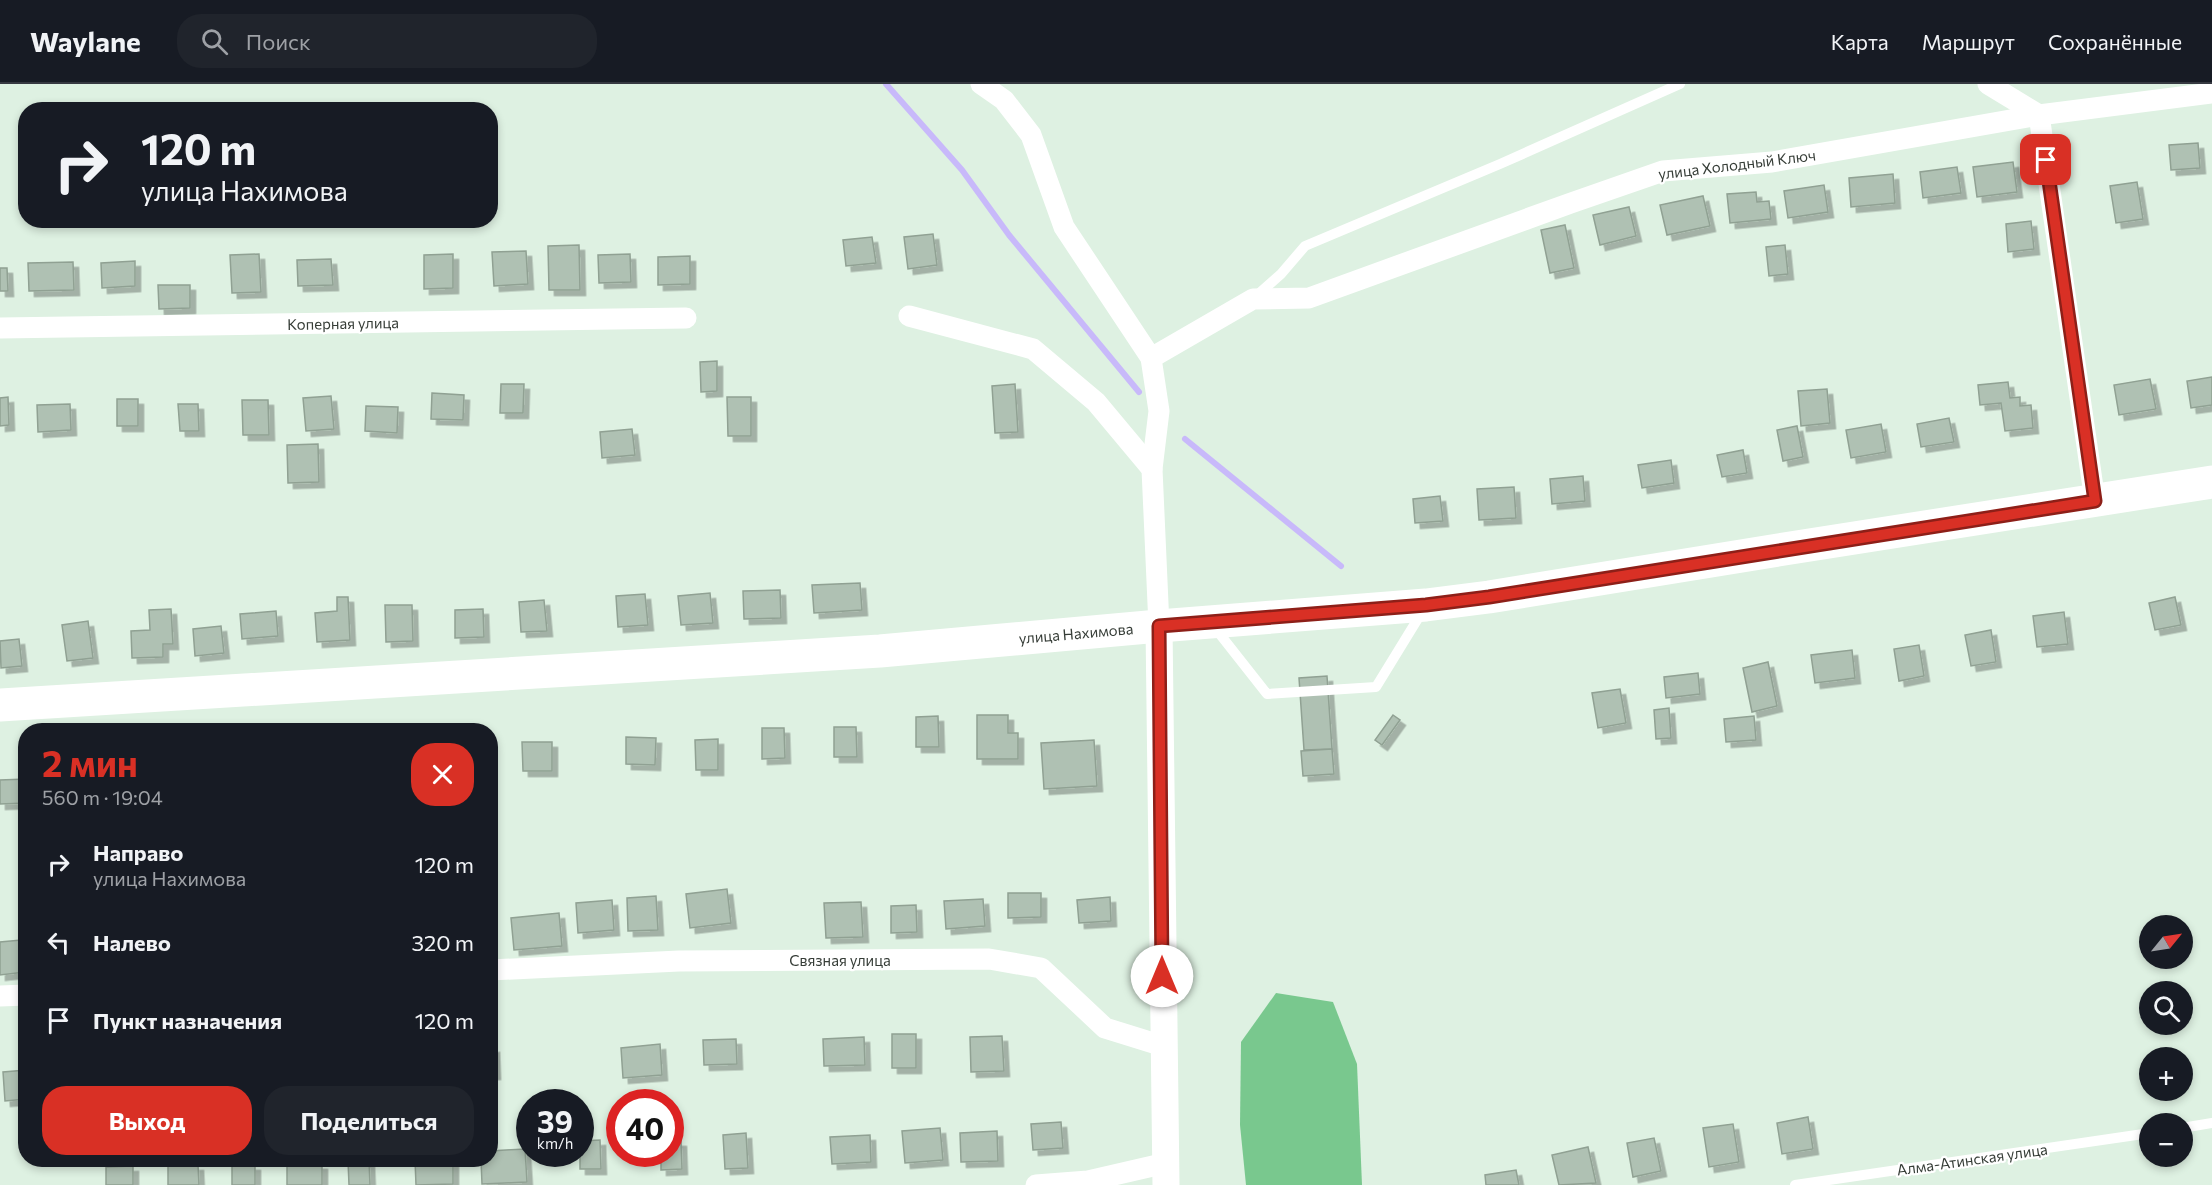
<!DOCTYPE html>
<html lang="ru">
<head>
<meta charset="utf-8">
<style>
	:root { --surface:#171b24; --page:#20242c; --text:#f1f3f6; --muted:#9ea1a6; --line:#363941; --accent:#d93025 }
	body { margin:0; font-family:Commissioner,sans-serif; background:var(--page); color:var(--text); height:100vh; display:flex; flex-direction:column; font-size:22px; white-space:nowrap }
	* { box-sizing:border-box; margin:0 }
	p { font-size:20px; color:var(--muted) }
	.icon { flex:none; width:33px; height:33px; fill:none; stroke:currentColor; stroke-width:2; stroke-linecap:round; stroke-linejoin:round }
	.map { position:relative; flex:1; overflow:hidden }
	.side { position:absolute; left:18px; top:639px; width:480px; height:444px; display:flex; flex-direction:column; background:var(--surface); border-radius:24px; box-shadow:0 3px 9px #0003 }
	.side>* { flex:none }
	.hud { position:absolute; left:18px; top:18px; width:480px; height:126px; border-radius:24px; box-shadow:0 3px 9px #0003; background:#171b24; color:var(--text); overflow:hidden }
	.needle { width:39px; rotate:60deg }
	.tools { position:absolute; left:2139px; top:831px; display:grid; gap:12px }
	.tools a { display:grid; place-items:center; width:54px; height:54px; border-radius:50%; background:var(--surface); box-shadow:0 3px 9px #0003; font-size:30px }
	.speed { position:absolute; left:516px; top:1005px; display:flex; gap:12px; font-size:30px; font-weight:700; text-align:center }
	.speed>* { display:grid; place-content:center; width:78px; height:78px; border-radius:50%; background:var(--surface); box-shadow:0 3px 9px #0003; line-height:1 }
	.speed small { font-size:15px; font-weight:400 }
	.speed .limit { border:9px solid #d22; background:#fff; color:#111 }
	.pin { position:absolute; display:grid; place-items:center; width:51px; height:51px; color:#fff; margin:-26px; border-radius:12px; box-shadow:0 3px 9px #0006 }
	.me { position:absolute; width:66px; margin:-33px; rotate:0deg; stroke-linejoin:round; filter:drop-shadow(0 0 4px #0008) }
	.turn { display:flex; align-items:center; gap:21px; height:126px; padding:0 24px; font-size:27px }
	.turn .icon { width:78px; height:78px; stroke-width:2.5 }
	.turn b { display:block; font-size:42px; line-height:51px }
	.round { display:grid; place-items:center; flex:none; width:63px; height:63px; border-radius:24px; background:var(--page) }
	.headline { display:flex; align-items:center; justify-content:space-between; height:102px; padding:0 24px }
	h1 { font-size:36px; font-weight:700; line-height:45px; color:var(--accent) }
	.action { display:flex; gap:12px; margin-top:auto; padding:12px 24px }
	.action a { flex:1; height:69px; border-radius:24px; background:var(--accent); color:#fff; font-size:24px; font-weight:700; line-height:69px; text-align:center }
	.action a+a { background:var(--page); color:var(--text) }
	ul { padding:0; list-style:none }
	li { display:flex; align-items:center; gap:18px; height:78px; padding:0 24px }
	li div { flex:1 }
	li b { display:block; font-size:22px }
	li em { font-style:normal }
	header { display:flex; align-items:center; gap:36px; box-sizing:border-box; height:84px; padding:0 30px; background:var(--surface); border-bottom:2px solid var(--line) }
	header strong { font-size:28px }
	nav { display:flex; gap:33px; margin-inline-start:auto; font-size:21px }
	.search { width:420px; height:54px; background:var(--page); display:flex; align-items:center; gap:15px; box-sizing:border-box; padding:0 21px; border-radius:24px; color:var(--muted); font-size:22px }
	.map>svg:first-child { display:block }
	.forest { fill:#79c88e }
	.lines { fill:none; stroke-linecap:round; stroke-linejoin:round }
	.stream { stroke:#c8b9fa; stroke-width:6 }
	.building { fill:#afc1b3; stroke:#90a193; stroke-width:1.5; filter:url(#shadow) }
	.service { stroke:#fff; stroke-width:10 }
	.minor { stroke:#fff; stroke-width:21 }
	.tertiary { stroke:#fff; stroke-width:27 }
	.primary { stroke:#fff; stroke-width:33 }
	.route-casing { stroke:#8d1f18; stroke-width:15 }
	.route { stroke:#d93025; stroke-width:10 }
	.labels { text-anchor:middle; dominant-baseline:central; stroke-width:4.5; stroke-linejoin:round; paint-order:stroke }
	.street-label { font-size:15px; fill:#363d37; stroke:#fff }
</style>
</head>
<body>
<header>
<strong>Waylane</strong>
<div class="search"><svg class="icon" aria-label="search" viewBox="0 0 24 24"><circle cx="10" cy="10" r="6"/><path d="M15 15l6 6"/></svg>Поиск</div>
<nav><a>Карта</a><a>Маршрут</a><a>Сохранённые</a></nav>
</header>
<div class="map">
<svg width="2212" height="1101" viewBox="0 0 2212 1101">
	<defs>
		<filter id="shadow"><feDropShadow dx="5.5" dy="5.5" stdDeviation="0" flood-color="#0004"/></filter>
	</defs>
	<rect width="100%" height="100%" fill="#def1e2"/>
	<polygon class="forest" points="1276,909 1333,918 1357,980 1362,1101 1246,1101 1240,1041 1241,958"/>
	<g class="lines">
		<g class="stream">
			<polyline points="886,0 962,86 1009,151 1139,308"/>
			<polyline points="1185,355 1341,482"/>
		</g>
	</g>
	<g class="building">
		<polygon points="2198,59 2200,84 2171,86 2169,61"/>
		<polygon points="2013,78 2017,108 1977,113 1973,83"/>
		<polygon points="1957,83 1961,109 1923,114 1920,88"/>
		<polygon points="1893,90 1895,119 1851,123 1849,94"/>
		<polygon points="2137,98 2143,135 2116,139 2110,102"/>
		<polygon points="1824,101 1828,128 1788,134 1784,107"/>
		<polygon points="1756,108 1757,118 1769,117 1771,135 1730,139 1727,110"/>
		<polygon points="1703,112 1710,142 1667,151 1660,121"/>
		<polygon points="1629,123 1636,152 1600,161 1593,131"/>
		<polygon points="2031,137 2034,165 2008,168 2006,140"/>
		<polygon points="1565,141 1574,184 1550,189 1541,146"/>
		<polygon points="933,150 937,181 908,185 904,153"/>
		<polygon points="872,153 876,179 846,182 843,156"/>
		<polygon points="579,161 580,206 549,206 548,162"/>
		<polygon points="1785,161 1788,190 1769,192 1766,163"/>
		<polygon points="526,167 528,200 494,202 492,168"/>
		<polygon points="259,170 261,208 232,209 230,171"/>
		<polygon points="453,170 453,204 424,205 424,171"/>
		<polygon points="630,170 631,198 599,199 598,171"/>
		<polygon points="690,172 690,200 658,201 658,173"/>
		<polygon points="331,175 333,201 298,202 297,176"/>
		<polygon points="135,177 135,202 102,204 101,179"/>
		<polygon points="73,178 74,206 29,207 28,179"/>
		<polygon points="0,184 7,184 8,207 0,207"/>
		<polygon points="158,201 190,201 190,224 159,225"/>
		<polygon points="717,277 717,307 701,308 700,278"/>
		<polygon points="2212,293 2212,321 2191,324 2187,297"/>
		<polygon points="2150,295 2156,325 2119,331 2114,301"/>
		<polygon points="2008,298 2010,314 2020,313 2020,322 2031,321 2033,344 2005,347 2001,319 1980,321 1978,301"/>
		<polygon points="501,300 524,300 523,329 500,329"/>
		<polygon points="1015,300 1018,348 995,349 992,302"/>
		<polygon points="1827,305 1830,339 1801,342 1798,307"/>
		<polygon points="432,309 464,311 463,336 431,335"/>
		<polygon points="331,312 334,345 306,347 303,314"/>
		<polygon points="8,313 9,341 0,342 0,314"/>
		<polygon points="727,313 751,313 751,352 728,352"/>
		<rect x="117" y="315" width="21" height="27"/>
		<polygon points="242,316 268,316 269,351 243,351"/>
		<polygon points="70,320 71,346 38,348 37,321"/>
		<polygon points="178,320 198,320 199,347 180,347"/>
		<polygon points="366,322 398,323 397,349 365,347"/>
		<polygon points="1949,334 1954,358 1921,363 1917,340"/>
		<polygon points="1881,340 1886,368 1851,374 1846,346"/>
		<polygon points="1797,342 1803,373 1783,377 1777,346"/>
		<polygon points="632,345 635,371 602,374 600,348"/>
		<polygon points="318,360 319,398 288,399 287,361"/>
		<polygon points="1743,366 1747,389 1722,393 1717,371"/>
		<polygon points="1671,376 1674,399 1642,404 1638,381"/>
		<polygon points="1583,392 1585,417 1552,420 1550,395"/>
		<polygon points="1514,403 1516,434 1479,436 1477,405"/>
		<polygon points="1440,412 1443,437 1415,439 1413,415"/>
		<polygon points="860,499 862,526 814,529 812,501"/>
		<polygon points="780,506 781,534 744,535 743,507"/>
		<polygon points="710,509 713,539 681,541 678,512"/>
		<polygon points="645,510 648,541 618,543 616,512"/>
		<polygon points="337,513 348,513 350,556 317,558 315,529 337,527"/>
		<polygon points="2175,513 2181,541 2155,546 2149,519"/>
		<polygon points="544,516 547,547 521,548 519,518"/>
		<polygon points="385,521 412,521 413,557 386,558"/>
		<polygon points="171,525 173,560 163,560 163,573 132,574 131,547 150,546 149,526"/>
		<polygon points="483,525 484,553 455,554 455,526"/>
		<polygon points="276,527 278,552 242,555 240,530"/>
		<polygon points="2064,528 2068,560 2037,563 2033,532"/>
		<polygon points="88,537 93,574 67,577 62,541"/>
		<polygon points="221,542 224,569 195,572 193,545"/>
		<polygon points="1991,546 1996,578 1971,582 1965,551"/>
		<polygon points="19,555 22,582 1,584 0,557"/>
		<polygon points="1919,561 1924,592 1899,597 1894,565"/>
		<polygon points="1852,566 1855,594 1815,599 1811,571"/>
		<polygon points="1768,578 1777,622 1752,628 1743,584"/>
		<polygon points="1698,589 1700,610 1666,614 1664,593"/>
		<polygon points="1327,592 1332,665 1304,666 1299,594"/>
		<polygon points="1620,605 1626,639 1598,644 1592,609"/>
		<polygon points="1669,624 1671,654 1656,655 1654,626"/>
		<polygon points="977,631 1008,631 1008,649 1018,649 1018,675 977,675"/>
		<polygon points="1393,631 1400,636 1382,661 1375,656"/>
		<polygon points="938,632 939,663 916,663 916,633"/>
		<polygon points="1754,632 1756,656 1726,658 1724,635"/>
		<polygon points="834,643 856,643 857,673 834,673"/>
		<polygon points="762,644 784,644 785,674 762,675"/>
		<polygon points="626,653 656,654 655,681 626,680"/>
		<polygon points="718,655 718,686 696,686 695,656"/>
		<polygon points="1094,656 1097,702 1044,705 1041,659"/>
		<polygon points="522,658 552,658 552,687 523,687"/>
		<polygon points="1332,665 1334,690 1303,692 1301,667"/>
		<polygon points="26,695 26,719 0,720 0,696"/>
		<polygon points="727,805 731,839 690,844 686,810"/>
		<polygon points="1008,809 1041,809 1041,833 1008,834"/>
		<polygon points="656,812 658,846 628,847 627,814"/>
		<polygon points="1110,813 1111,837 1079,839 1077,816"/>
		<polygon points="983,815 985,842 946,845 944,817"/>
		<polygon points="612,816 614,846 578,849 576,819"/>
		<polygon points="861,818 863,853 826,854 824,819"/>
		<polygon points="916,821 917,848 891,849 891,822"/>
		<polygon points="559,829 562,862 514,866 511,834"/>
		<polygon points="21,856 25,888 0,891 0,858"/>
		<rect x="892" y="950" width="24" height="34"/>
		<polygon points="1002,952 1004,987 971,988 970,953"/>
		<polygon points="864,953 865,981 824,982 823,955"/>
		<polygon points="736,955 737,980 704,981 703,956"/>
		<polygon points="660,960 662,991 623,994 621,964"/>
		<polygon points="494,963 495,990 490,990 490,964"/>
		<polygon points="26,986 26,1015 5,1017 3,988"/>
		<polygon points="1808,1033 1813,1065 1782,1070 1777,1039"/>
		<polygon points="1061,1038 1063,1064 1033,1066 1031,1040"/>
		<polygon points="1733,1040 1739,1078 1709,1083 1703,1044"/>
		<polygon points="940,1044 943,1076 905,1079 902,1047"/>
		<polygon points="997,1047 998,1077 961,1078 960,1049"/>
		<polygon points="746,1049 748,1084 725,1085 723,1051"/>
		<polygon points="870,1051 871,1078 832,1080 830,1053"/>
		<polygon points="1654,1054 1661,1087 1633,1093 1627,1059"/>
		<polygon points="600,1056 601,1085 580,1085 580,1057"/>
		<polygon points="670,1057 681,1057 682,1085 661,1086 661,1070 670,1070"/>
		<polygon points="1588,1063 1596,1099 1559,1101 1552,1071"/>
		<polygon points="525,1065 527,1098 482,1100 481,1076 490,1076 490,1067"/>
		<polygon points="415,1076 453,1076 453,1100 416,1101"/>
		<polygon points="348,1077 369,1077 370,1101 349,1101"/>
		<rect x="287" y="1080" width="35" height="21"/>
		<polygon points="198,1081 199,1101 168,1101 168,1082"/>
		<rect x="232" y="1081" width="23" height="20"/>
		<polygon points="133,1082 133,1101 106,1101 106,1083"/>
		<polygon points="1516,1086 1519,1101 1486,1101 1485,1091"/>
	</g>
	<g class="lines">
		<g class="service">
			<polyline points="1255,213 1281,190 1305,162 1500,80 1680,0"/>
			<polyline points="1215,544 1267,610 1376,603 1422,528"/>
			<polyline points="2182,1044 2212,1039"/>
			<polyline points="1795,1101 2150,1049"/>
		</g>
		<g class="minor">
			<polyline points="981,0 1004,16 1031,51 1064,143 1151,274 1159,327 1152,385 1159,542"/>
			<polyline points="1988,0 2039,31 2095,417"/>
			<polyline points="909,232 1033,265 1096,318 1152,385"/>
			<polyline points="0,244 686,234"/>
			<polyline points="1151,274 1253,215 1309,214 1571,119 1663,87 1772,78 2039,31 2212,9"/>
			<polyline points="490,886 679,877 989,875 1041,884 1105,944 1163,962"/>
			<polyline points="0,912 26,911"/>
			<polyline points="1036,1101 1088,1097 1166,1079"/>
		</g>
		<polyline class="tertiary" points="1159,542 1166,1101"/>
		<polyline class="primary" points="0,621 880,567 1159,542 1426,521 1489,513 1778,466 2212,398"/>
	</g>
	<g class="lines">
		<defs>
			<polyline id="route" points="1162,892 1159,542 1426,521 1489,513 2095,417 2046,76"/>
		</defs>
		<use href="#route" class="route-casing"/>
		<use href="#route" class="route"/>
	</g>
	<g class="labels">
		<g class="street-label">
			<text transform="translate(1737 80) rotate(-7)">улица Холодный Ключ</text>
			<text transform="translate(343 239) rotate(-1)">Коперная улица</text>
			<text transform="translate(1076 549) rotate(-5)">улица Нахимова</text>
			<text x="840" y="876">Связная улица</text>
			<text transform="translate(1972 1075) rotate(-8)">Алма-Атинская улица</text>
		</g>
	</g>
</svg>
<div class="tools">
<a><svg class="needle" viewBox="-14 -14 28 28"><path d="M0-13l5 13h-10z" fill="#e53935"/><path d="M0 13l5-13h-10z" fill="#9ea1a6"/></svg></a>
<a><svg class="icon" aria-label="search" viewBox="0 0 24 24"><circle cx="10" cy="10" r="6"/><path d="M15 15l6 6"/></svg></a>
<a>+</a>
<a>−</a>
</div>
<div class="speed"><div>39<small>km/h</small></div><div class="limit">40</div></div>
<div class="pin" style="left:2046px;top:76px;background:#d93025"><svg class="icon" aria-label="arrive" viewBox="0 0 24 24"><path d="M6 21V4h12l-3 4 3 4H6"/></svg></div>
<svg class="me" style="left:1162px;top:892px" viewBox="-20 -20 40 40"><circle r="19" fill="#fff"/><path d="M0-13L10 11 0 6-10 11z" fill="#d93025"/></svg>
<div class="hud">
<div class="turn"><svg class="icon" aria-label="right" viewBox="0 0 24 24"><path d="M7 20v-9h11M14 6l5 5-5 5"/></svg><div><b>120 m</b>улица Нахимова</div></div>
</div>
<section class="side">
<div class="headline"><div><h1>2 мин</h1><p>560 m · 19:04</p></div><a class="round" style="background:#d93025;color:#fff"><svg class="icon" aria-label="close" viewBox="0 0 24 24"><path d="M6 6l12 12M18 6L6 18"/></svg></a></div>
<ul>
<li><svg class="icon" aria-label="right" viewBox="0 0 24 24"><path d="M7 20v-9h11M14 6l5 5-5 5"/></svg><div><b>Направо</b><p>улица Нахимова</p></div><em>120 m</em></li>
<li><svg class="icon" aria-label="left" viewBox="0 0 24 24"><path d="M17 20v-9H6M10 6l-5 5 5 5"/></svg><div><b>Налево</b></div><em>320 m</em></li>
<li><svg class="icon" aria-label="arrive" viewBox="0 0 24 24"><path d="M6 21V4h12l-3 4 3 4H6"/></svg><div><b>Пункт назначения</b></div><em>120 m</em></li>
</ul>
<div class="action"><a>Выход</a><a>Поделиться</a></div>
</section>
</div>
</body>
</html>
